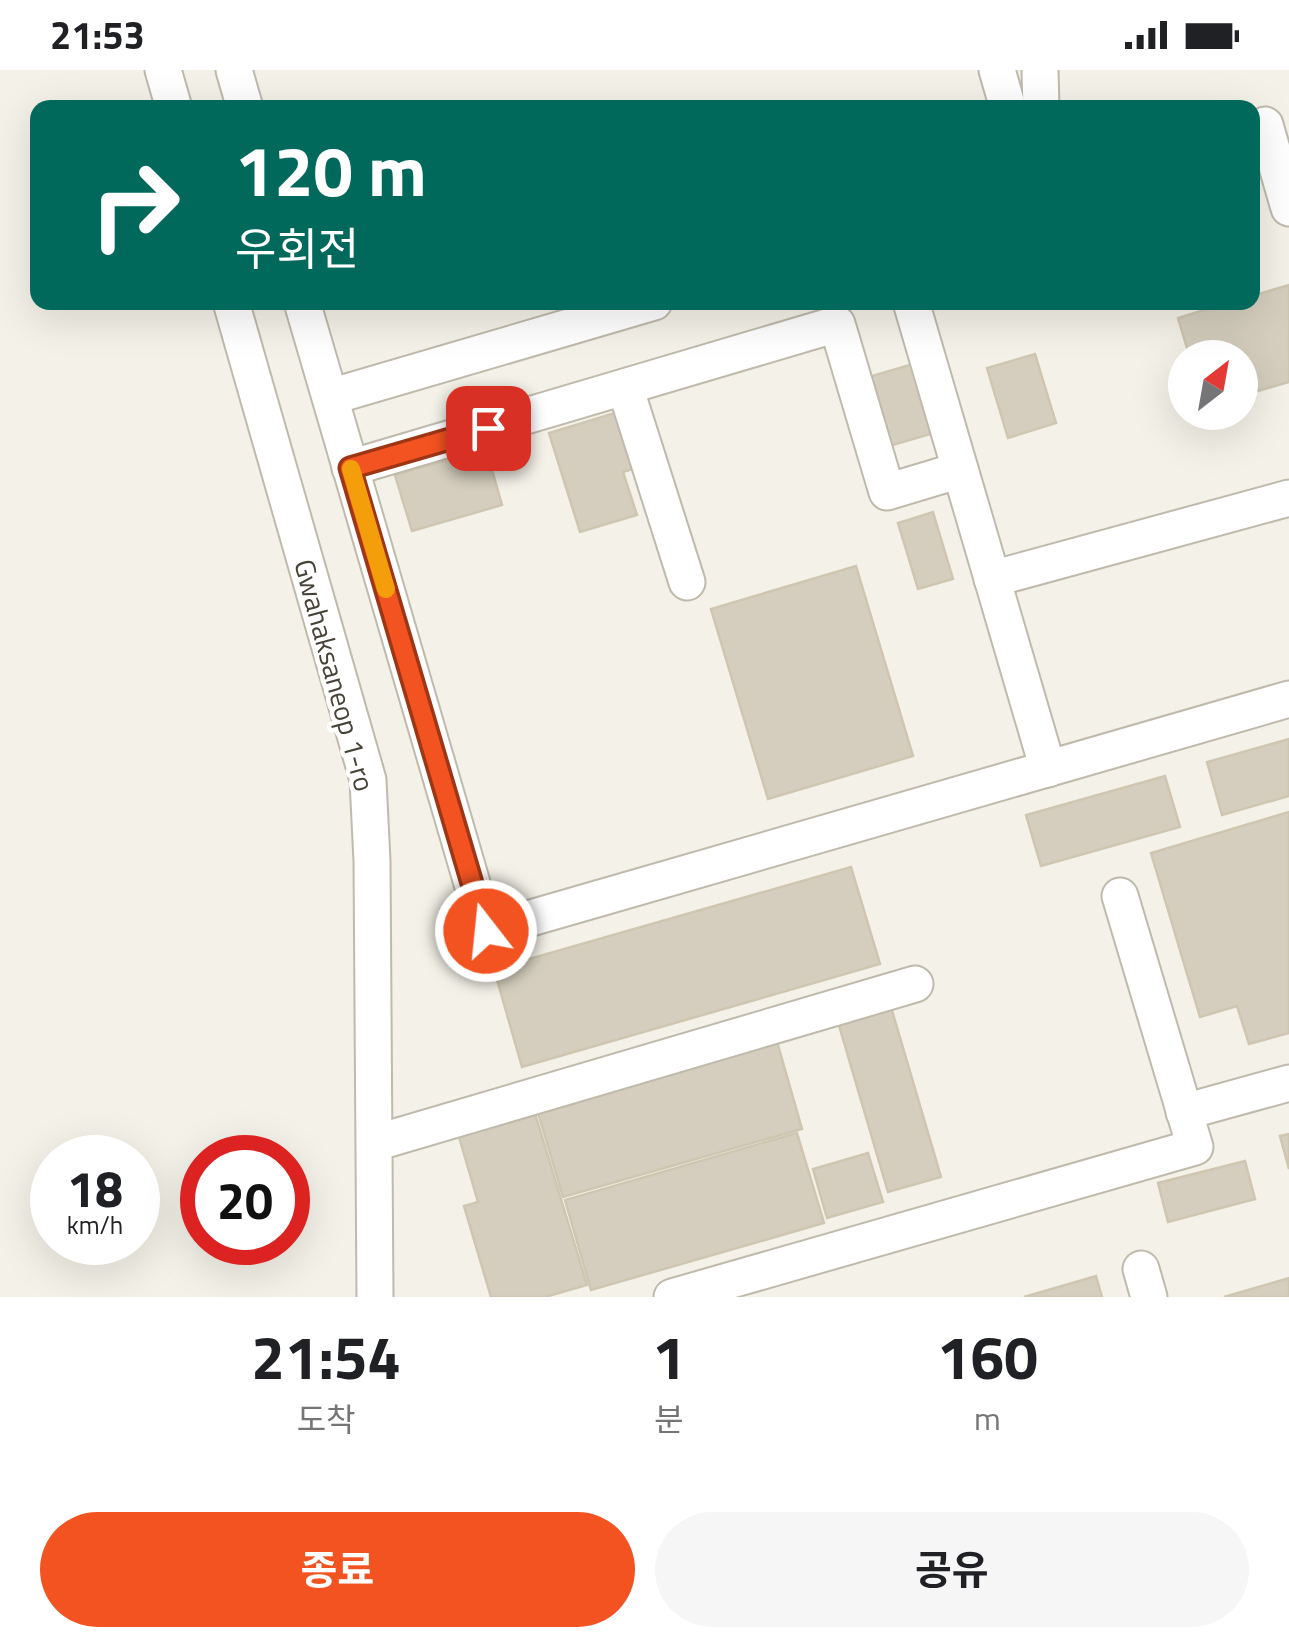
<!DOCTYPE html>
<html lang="ko">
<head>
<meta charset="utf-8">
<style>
	:root { --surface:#fff; --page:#f6f6f6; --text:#202124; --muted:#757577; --accent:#f35320 }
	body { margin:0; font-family:"Titillium Web","Noto Sans KR",sans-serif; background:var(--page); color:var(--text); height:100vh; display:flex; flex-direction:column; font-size:38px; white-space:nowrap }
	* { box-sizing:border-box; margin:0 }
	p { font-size:32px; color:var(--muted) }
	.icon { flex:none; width:55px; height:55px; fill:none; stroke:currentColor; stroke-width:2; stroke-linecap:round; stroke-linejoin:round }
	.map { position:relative; height:1227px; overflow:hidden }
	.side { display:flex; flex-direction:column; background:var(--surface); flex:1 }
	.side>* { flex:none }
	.guide { position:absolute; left:30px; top:30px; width:1230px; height:210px; border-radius:20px; box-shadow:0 10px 40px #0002; background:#00695c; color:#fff; overflow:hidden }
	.needle { width:65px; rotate:31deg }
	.tools { position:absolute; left:1168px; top:270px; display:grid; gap:20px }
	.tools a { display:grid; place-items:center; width:90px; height:90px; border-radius:50%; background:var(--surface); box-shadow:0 10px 40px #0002; font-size:50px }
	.speed { position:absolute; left:30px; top:1065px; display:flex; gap:20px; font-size:50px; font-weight:700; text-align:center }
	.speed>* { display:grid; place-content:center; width:130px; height:130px; border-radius:50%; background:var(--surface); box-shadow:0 10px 40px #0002; line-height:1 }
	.speed small { font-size:25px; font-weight:400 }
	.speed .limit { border:15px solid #d22; background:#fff; color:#111 }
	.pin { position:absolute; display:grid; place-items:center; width:85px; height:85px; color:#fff; margin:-42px; border-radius:20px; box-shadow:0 5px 15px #0006 }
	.me { position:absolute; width:110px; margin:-55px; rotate:344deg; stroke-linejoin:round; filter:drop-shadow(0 0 8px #0008) }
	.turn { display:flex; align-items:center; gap:35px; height:210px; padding:0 40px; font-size:45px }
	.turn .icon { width:130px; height:130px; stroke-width:2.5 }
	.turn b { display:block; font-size:70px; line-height:85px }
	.eta { display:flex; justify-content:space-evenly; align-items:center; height:170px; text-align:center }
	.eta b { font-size:60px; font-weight:700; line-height:70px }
	.cta { display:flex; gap:20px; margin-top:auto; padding:20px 40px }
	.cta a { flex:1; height:115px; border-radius:60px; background:var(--accent); color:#fff; font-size:40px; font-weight:700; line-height:115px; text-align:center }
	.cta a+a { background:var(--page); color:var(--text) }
	.status { display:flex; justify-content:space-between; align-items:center; height:70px; padding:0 50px; background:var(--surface); direction:ltr }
	.status svg { height:28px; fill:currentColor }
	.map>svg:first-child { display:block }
	.building { fill:#d5cebe; stroke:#cfc6b1; stroke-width:2.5 }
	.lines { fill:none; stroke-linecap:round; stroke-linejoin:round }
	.minor-casing { stroke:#bfbaab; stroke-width:39 }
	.minor { stroke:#fff; stroke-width:35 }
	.route-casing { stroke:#9e3615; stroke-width:25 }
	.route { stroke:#f35320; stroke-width:18 }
	.slow { stroke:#f59e0b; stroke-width:18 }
	.labels { text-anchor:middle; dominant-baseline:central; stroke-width:9; stroke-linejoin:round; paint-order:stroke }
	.street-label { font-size:28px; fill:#474237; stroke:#fff }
</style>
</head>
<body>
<div class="status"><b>21:53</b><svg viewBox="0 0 49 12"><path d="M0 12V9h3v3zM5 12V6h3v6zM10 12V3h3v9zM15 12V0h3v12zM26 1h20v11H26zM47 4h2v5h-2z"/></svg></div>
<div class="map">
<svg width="1289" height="1227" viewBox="0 0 1289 1227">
	<rect width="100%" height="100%" fill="#f4f1e8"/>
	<g class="building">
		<polygon points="1289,215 1289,312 1240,326 1240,288 1190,288 1178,248 1230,232 1252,232 1252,226"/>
		<polygon points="1035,284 1056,353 1008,368 987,298"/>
		<polygon points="913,294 934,363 886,377 865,308"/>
		<polygon points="618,342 636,398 623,402 637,445 580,462 549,363"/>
		<polygon points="486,379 502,435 412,461 395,405"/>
		<polygon points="933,442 953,509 918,519 898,453"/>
		<polygon points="856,496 913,686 768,729 711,539"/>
		<polygon points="1289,669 1289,726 1222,745 1207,692"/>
		<polygon points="1165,706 1180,757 1041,796 1026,745"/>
		<polygon points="1289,742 1289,963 1249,974 1237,936 1200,947 1151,783"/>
		<polygon points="851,797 880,894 522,997 494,899"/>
		<polygon points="891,937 941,1107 888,1122 838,952"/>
		<polygon points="776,968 802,1059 563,1127 536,1036"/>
		<polygon points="533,1037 587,1215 545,1227 491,1227 464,1136 478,1132 457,1060"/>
		<polygon points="797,1063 824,1153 591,1220 565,1130"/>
		<polygon points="1289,1064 1289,1099 1280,1066"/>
		<polygon points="868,1083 883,1132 827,1148 813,1099"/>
		<polygon points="1245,1091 1255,1129 1168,1152 1158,1113"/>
		<polygon points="1096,1206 1102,1227 1024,1227"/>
		<polygon points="1289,1208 1289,1227 1224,1227"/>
	</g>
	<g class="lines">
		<defs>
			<g id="minor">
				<polyline points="163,0 174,38"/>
				<polyline points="234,0 245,38"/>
				<polyline points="997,0 1008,38"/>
				<polyline points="1040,0 1041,38"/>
				<polyline points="1265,55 1289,138"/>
				<polyline points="231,232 368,710 372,791 375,1227"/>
				<polyline points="302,232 486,861 1289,629"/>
				<polyline points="911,232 1048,699"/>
				<polyline points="625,317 687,512"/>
				<polyline points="330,327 654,232"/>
				<polyline points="350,398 837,254 887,422 960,400"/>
				<polyline points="992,509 1289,428"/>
				<polyline points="1184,1042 1289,1013"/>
				<polyline points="375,1073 915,914"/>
				<polyline points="1141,1199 1149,1227"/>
				<polyline points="672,1227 1195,1077 1120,826"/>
			</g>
		</defs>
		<use href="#minor" class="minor-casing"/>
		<use href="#minor" class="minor"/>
	</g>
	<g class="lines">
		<defs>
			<polyline id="route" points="486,861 350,398 488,358"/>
		</defs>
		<use href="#route" class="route-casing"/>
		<use href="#route" class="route"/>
		<polyline class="slow" points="351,399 386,519"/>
	</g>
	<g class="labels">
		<g class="street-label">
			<text transform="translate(335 605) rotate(75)">Gwahaksaneop 1-ro</text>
		</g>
	</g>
</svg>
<div class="tools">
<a><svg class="needle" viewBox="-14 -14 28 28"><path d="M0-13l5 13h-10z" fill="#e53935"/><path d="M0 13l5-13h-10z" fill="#757577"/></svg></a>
</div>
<div class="speed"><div>18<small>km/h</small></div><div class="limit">20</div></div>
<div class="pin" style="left:488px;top:358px;background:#d93025"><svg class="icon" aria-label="arrive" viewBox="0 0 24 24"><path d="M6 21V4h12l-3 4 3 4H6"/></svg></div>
<svg class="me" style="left:486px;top:861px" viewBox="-20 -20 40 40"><circle r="17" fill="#f35320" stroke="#fff" stroke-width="3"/><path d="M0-11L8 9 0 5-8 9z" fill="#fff"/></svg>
<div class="guide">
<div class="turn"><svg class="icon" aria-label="right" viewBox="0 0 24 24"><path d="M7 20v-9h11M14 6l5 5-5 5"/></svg><div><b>120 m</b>우회전</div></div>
</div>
</div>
<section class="side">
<div class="eta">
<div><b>21:54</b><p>도착</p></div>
<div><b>1</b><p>분</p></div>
<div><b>160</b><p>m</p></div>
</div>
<div class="cta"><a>종료</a><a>공유</a></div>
</section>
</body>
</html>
